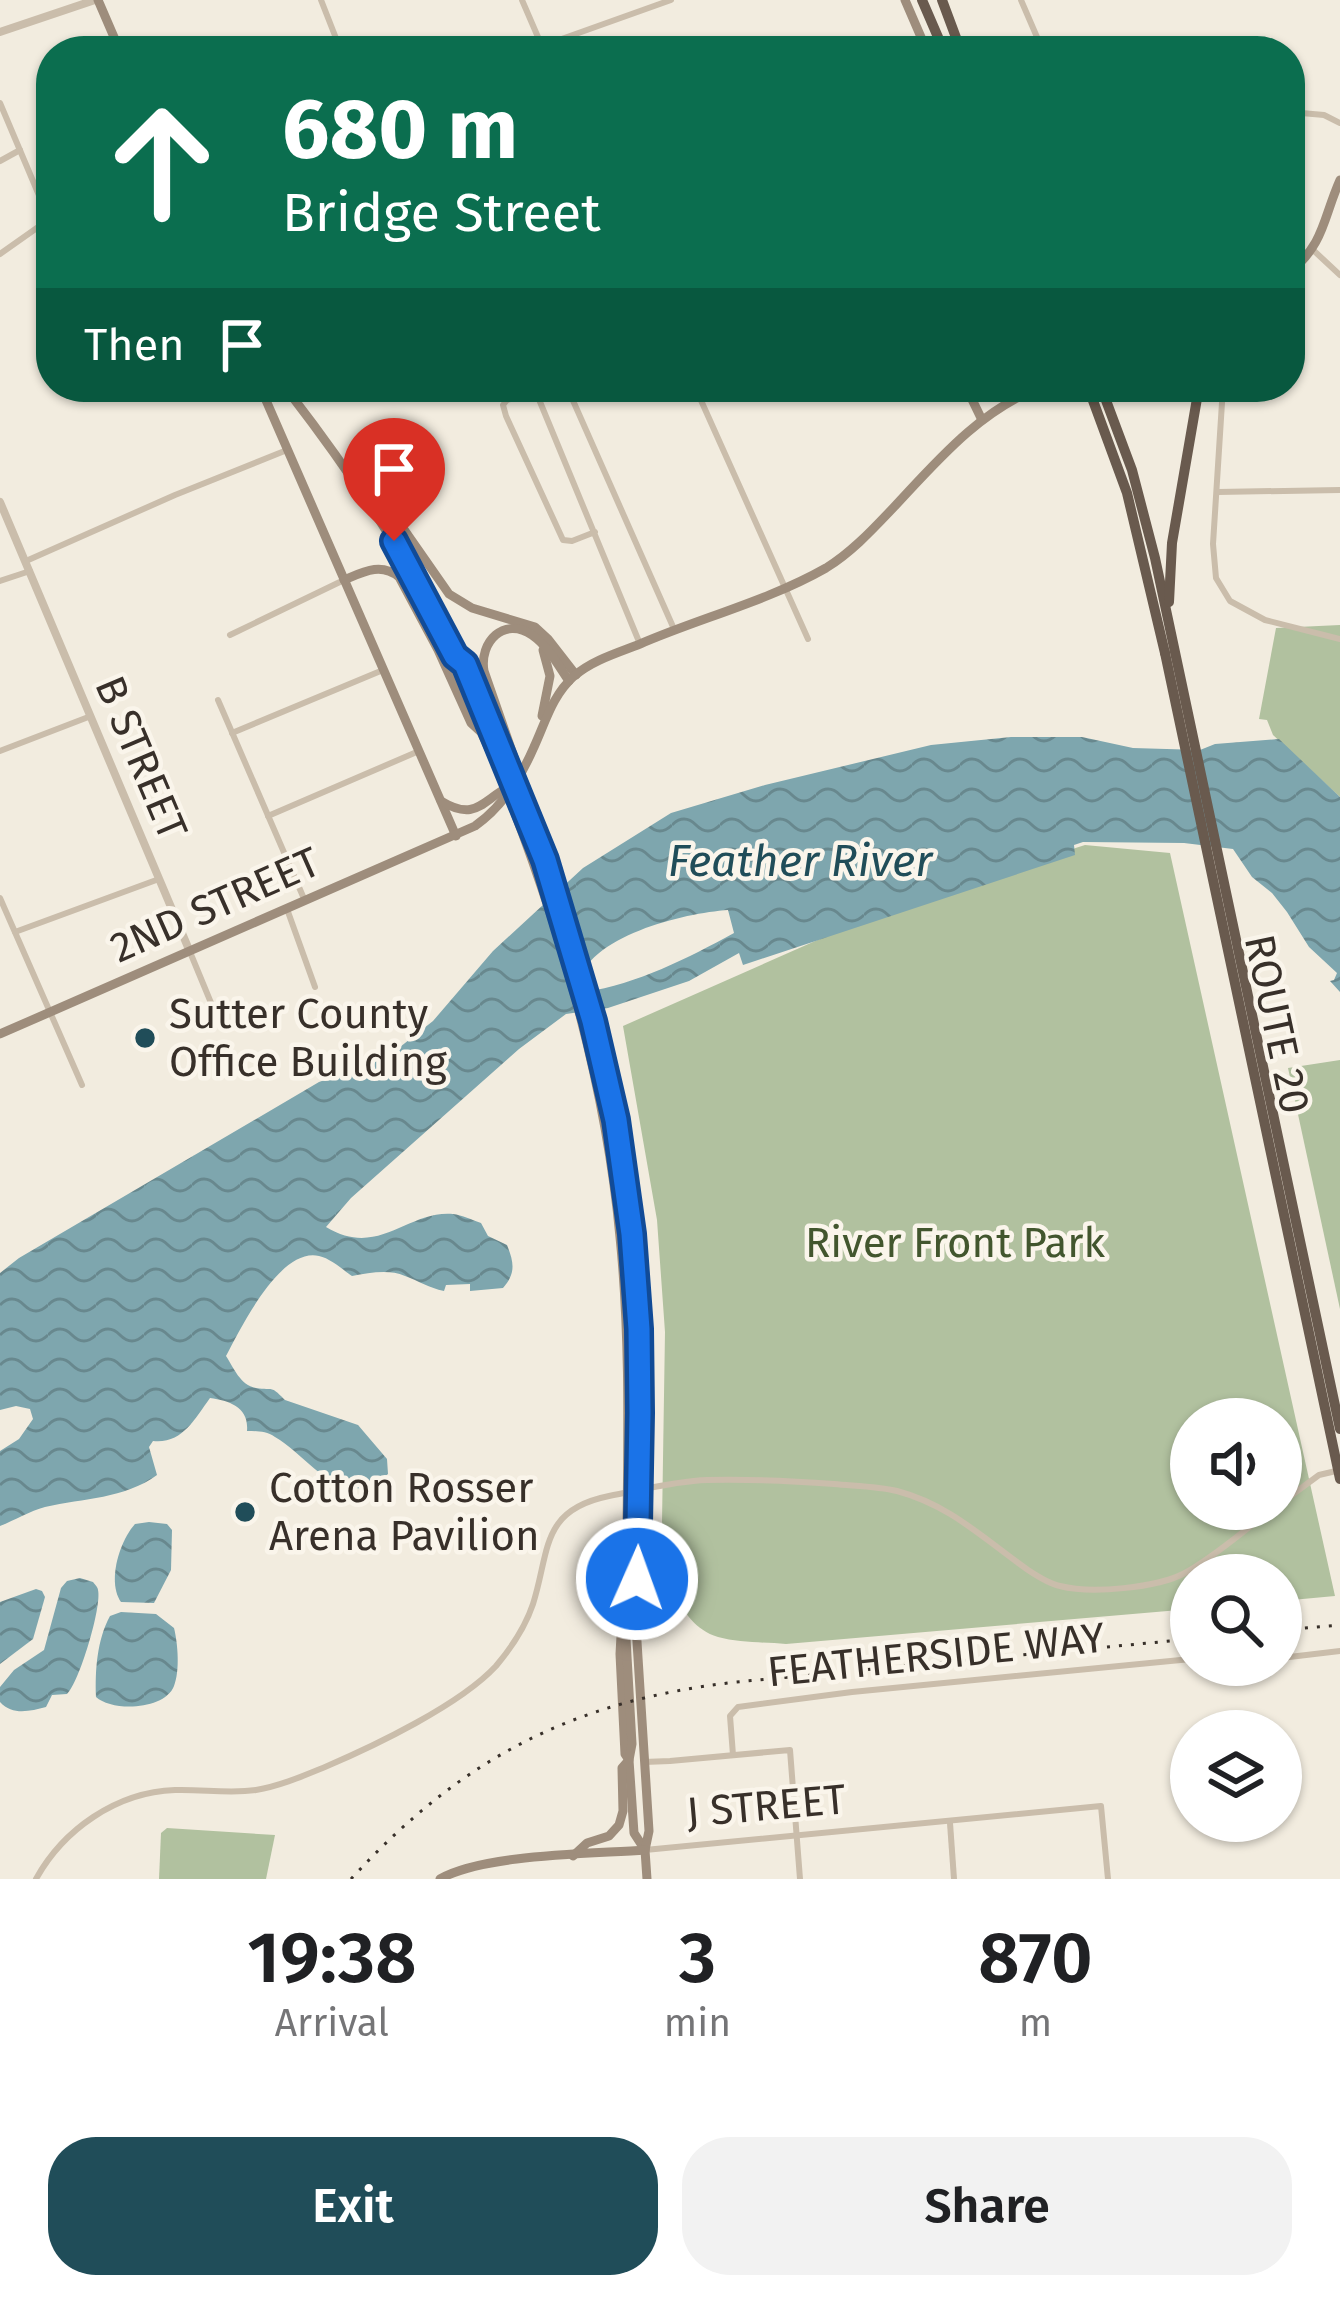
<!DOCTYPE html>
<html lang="en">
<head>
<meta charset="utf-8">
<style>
	:root { --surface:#fff; --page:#f2f2f2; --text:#202124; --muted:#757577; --accent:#204d59 }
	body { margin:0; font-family:"Fira Sans",sans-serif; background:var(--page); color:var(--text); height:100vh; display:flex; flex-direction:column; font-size:45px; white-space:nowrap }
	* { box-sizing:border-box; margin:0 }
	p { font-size:39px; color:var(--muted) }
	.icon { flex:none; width:66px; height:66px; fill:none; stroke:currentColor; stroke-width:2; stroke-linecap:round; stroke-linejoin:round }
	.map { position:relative; height:1879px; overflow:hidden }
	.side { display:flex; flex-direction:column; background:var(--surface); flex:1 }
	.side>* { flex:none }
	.hud { position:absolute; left:36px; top:36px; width:1269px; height:366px; border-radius:48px; box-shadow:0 3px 9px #0004; background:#0b6e4f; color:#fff; overflow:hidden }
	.tools { position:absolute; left:1170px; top:1398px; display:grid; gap:24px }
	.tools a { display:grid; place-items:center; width:132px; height:132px; border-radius:50%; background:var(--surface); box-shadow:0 3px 9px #0004; font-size:60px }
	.pin { position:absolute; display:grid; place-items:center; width:102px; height:102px; color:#fff; margin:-123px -51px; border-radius:50% 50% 50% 0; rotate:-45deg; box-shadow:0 0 12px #0007 }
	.pin .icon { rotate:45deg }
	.me { position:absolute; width:132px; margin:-66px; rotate:2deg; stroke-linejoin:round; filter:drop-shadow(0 0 9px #0008) }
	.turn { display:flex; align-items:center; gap:42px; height:252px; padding:0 48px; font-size:54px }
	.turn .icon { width:156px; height:156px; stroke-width:2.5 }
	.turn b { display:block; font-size:84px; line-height:102px }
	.then { display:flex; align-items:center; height:114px; padding:0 48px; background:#0003; gap:24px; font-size:45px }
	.eta { display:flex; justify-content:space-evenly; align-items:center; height:204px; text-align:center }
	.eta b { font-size:72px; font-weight:600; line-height:84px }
	.cta { display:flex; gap:24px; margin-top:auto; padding:24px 48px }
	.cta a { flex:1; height:138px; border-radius:48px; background:var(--accent); color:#fff; font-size:48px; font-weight:600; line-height:138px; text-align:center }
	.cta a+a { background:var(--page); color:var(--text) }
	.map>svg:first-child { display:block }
	.green { fill:#b1c19f; fill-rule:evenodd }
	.water { fill:url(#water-waves); fill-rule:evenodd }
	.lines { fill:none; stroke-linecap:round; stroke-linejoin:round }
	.minor { stroke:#cabdab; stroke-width:6 }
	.tertiary { stroke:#cabdab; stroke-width:8 }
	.secondary { stroke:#9e8d7c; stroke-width:9 }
	.trunk { stroke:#695a4e; stroke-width:10 }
	.rail { stroke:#38302a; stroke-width:3; stroke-dasharray:3 9; stroke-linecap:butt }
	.secondary-bridge { stroke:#9e8d7c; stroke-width:9 }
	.trunk-bridge { stroke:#695a4e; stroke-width:10 }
	.route-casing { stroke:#114b97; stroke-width:30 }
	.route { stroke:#1a73e8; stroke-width:21 }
	.poi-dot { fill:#204d59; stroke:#faf5eb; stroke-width:4.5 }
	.labels { text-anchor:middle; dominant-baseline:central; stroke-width:9; stroke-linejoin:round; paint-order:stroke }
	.street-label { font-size:42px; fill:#38302a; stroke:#faf5eb }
	.poi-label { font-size:42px; fill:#38302a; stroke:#faf5eb; text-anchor:start }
	.park-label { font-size:42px; fill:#42562e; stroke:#faf5eb }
	.water-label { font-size:45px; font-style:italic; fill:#204d59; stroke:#faf5eb }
</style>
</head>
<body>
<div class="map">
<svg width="1340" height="1879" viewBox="0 0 1340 1879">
	<defs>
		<pattern id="water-waves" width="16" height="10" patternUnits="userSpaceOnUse" patternTransform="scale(3)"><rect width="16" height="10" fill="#7ea6ae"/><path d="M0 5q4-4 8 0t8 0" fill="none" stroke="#68888e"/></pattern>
	</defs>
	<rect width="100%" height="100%" fill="#f2ecdf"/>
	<g class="green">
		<polygon points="1340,625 1340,797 1273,735 1267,720 1259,719 1276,628"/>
		<path d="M1085,845L1170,853L1335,1596L1281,1601V1575H1191V1609L786,1644C765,1642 739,1643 718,1637C673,1623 665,1563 662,1522L665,1332L657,1220L623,1026L899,904ZM1191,1419H1281V1509H1191Z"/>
		<polygon points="1340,1060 1340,1309 1288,1068"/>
		<polygon points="167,1828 275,1835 266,1879 159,1879 161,1833"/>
	</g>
	<g class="water">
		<path d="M1011,737H1082L1133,748L1200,750L1215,744L1279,739L1340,797V992L1330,981L1334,980L1337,973L1309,947L1287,912L1272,893L1252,877L1233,849L1184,843L1083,842L1074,845L1075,855L743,965L739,953L689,981L608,1008L566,1014L519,1049L351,1198L326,1227C379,1259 407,1210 453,1214C462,1215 472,1220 481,1223L488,1236L507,1245C514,1263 516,1273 503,1288L470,1291V1284L446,1285L444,1291C429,1288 419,1281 405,1276C388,1269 370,1273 352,1276C343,1270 330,1258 319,1256C280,1247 241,1328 226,1356C234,1368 240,1385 256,1388C273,1391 270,1384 285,1400L358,1425L387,1459L388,1474C342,1515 310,1457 275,1437C266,1431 257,1431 247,1431C249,1407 230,1401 210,1398C194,1420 182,1444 153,1441L149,1447L157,1475C124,1499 84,1498 45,1507C30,1511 15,1520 0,1526V1451L19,1439L33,1419L30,1409L16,1406L0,1410V1273L19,1258L319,1082L386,1058L433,1021L493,951L583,868L671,813L765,785L931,745ZM728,910L734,933C688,958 637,984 585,992L577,986C587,936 684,913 728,910Z"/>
		<path d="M149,1522L167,1524L172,1530L171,1570L154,1603L121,1602C107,1582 119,1542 135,1524Z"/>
		<path d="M80,1578L93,1582C95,1585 98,1587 98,1590C102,1607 79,1683 67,1694L52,1695L46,1707C30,1711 13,1716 0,1702V1687L14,1670L44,1650L61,1588L67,1581Z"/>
		<polygon points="36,1589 42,1591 45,1597 33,1639 0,1664 0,1602"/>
		<path d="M121,1612L156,1614L174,1628C178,1644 180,1671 174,1686C165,1710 112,1712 96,1697C95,1670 97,1640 110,1616Z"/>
	</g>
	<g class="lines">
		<g class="minor">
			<polyline points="321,0 341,51"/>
			<polyline points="522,0 544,51"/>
			<polyline points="1021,0 1043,51"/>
			<polyline points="528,51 671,0"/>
			<polyline points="0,103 49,219"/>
			<polyline points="1290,112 1324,115 1340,123"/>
			<polyline points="0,161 20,150"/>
			<polyline points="1312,249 1340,275"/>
			<polyline points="0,254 51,218"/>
			<polyline points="567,387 674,629"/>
			<polyline points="695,387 808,639"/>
			<polyline points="1223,387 1213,544 1216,578 1230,601 1265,620 1340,639"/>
			<polyline points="1218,492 1340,490"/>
			<polyline points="595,532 572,541 563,540 506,416 503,405 507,400 530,394 538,397 640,644"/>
			<polyline points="26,561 175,495 287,450"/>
			<polyline points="0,581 30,571"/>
			<polyline points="230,635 344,580"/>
			<polyline points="218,700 305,901"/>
			<polyline points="232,733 383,670"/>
			<polyline points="0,751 91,716"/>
			<polyline points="268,816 419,751"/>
			<polyline points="0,898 82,1085"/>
			<polyline points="287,909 315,987"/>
			<polyline points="15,932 159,879"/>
			<polyline points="190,952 221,1027"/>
			<polyline points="1281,1503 1319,1475 1336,1471"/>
			<polyline points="1281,1658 1340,1651"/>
			<polyline points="733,1755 730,1716 738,1707 852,1692 1191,1659"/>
			<polyline points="644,1762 670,1761 790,1750 800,1879"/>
			<polyline points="950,1823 954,1879"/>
			<polyline points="645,1850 1101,1806 1108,1879"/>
			<path d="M36,1879C63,1830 116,1792 175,1790C202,1789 229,1794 256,1790C280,1786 303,1776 325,1767C374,1746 460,1705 496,1666C512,1647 525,1628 533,1604C550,1551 540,1510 609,1496C641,1490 675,1481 707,1480C749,1479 793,1481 834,1484C855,1486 877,1486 897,1491C950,1505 984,1539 1028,1570C1037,1576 1050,1584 1060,1586C1091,1594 1157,1588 1185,1573C1216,1556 1244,1530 1273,1509"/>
		</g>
		<g class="tertiary">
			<polyline points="0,32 95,0"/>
			<polyline points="0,502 190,952"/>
		</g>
		<g class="secondary">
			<polyline points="98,0 120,51"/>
			<polyline points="905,0 927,51"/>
			<path d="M1290,272C1325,243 1323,218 1340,180"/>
			<polyline points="256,387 265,398 456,836"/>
			<path d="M277,387L282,393L291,395C355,478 411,562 455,656L465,664L502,752"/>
			<polyline points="966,387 982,420"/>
			<polyline points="361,482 382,498 449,594 472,608 535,627 548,639 576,675"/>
			<path d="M344,580C363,572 381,562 399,577L438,650L471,723L483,734"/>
			<polyline points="455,656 455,669 476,719"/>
			<polyline points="542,716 550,676 543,650"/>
			<polyline points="482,734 495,762"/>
			<path d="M516,763L484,671C479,642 504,616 532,635C548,646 558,665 569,681"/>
			<path d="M441,801C476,822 481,801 510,786"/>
			<path d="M0,1034L475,826C501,808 521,777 534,747C546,721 552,696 574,676C593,660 617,653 640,644C700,618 768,601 826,568C852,552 873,529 894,507C937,461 980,410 1041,387"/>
			<polyline points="627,1529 620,1654 625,1754 629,1760 634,1833 645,1850"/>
			<polyline points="639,1530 636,1626 649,1831 645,1850 647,1879"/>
			<polyline points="573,1856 587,1843 609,1836 619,1825 623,1811 622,1768 629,1760 632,1744 626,1639"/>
			<path d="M440,1879C484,1854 591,1854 645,1850"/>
		</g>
		<g class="trunk">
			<polyline points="922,0 944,51"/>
			<polyline points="942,0 961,51"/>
			<polyline points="1088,387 1127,493 1165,653"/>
			<polyline points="1101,387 1132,470 1155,558 1340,1429"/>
			<polyline points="1169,602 1172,543 1199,387"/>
		</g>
		<g class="rail">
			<polyline points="1281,1630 1340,1625"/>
			<path d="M351,1879C462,1758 572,1701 736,1682L1191,1639"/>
		</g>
		<g class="secondary-bridge">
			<path d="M502,752C564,900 612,1058 630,1218C642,1322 640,1426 639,1530"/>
			<path d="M495,762C556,913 605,1074 620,1237C630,1335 628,1432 627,1529"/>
			<polyline points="516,763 521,784"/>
		</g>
		<polyline class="trunk-bridge" points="1165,653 1340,1479"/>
	</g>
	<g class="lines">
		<defs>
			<polyline id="route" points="394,541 455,656 465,664 545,860 593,1021 616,1120 632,1234 639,1329 640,1413 637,1579"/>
		</defs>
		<use href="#route" class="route-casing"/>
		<use href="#route" class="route"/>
	</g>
	<g class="poi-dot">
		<circle cx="145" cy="1038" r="12"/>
		<circle cx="245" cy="1512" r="12"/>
	</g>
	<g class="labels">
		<g class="street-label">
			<text transform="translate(141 758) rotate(67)">B STREET</text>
			<text transform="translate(215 905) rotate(-24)">2ND STREET</text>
			<text transform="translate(1277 1024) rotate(78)">ROUTE 20</text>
			<text transform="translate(936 1655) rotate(-6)">FEATHERSIDE WAY</text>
			<text transform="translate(766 1806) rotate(-5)">J STREET</text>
		</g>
		<g class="poi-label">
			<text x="169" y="1014">Sutter County<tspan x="169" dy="48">Office Building</tspan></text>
			<text x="269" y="1488">Cotton Rosser<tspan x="269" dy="48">Arena Pavilion</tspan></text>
		</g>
		<g class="park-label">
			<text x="955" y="1243">River Front Park</text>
		</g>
		<g class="water-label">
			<text x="800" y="861">Feather River</text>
		</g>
	</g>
</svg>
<div class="tools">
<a><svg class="icon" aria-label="sound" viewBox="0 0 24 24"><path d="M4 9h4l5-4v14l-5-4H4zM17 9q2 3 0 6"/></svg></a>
<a><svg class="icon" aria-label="search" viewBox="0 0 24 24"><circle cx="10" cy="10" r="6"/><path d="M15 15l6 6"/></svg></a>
<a><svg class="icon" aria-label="layers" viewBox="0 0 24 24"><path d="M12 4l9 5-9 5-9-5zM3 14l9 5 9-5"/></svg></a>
</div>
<div class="pin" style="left:394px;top:541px;background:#d93025"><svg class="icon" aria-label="arrive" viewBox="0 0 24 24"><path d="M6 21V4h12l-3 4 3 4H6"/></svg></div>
<svg class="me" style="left:637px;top:1579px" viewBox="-20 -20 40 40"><circle r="17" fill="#1a73e8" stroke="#fff" stroke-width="3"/><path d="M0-11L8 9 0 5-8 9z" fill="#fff"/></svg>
<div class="hud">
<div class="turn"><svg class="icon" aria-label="ahead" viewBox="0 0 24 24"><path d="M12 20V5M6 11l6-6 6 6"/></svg><div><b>680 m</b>Bridge Street</div></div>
<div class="then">Then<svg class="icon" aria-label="arrive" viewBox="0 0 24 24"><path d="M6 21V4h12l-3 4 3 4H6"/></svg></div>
</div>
</div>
<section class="side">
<div class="eta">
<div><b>19:38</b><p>Arrival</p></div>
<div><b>3</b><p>min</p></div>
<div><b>870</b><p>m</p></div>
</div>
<div class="cta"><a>Exit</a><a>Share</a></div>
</section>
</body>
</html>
